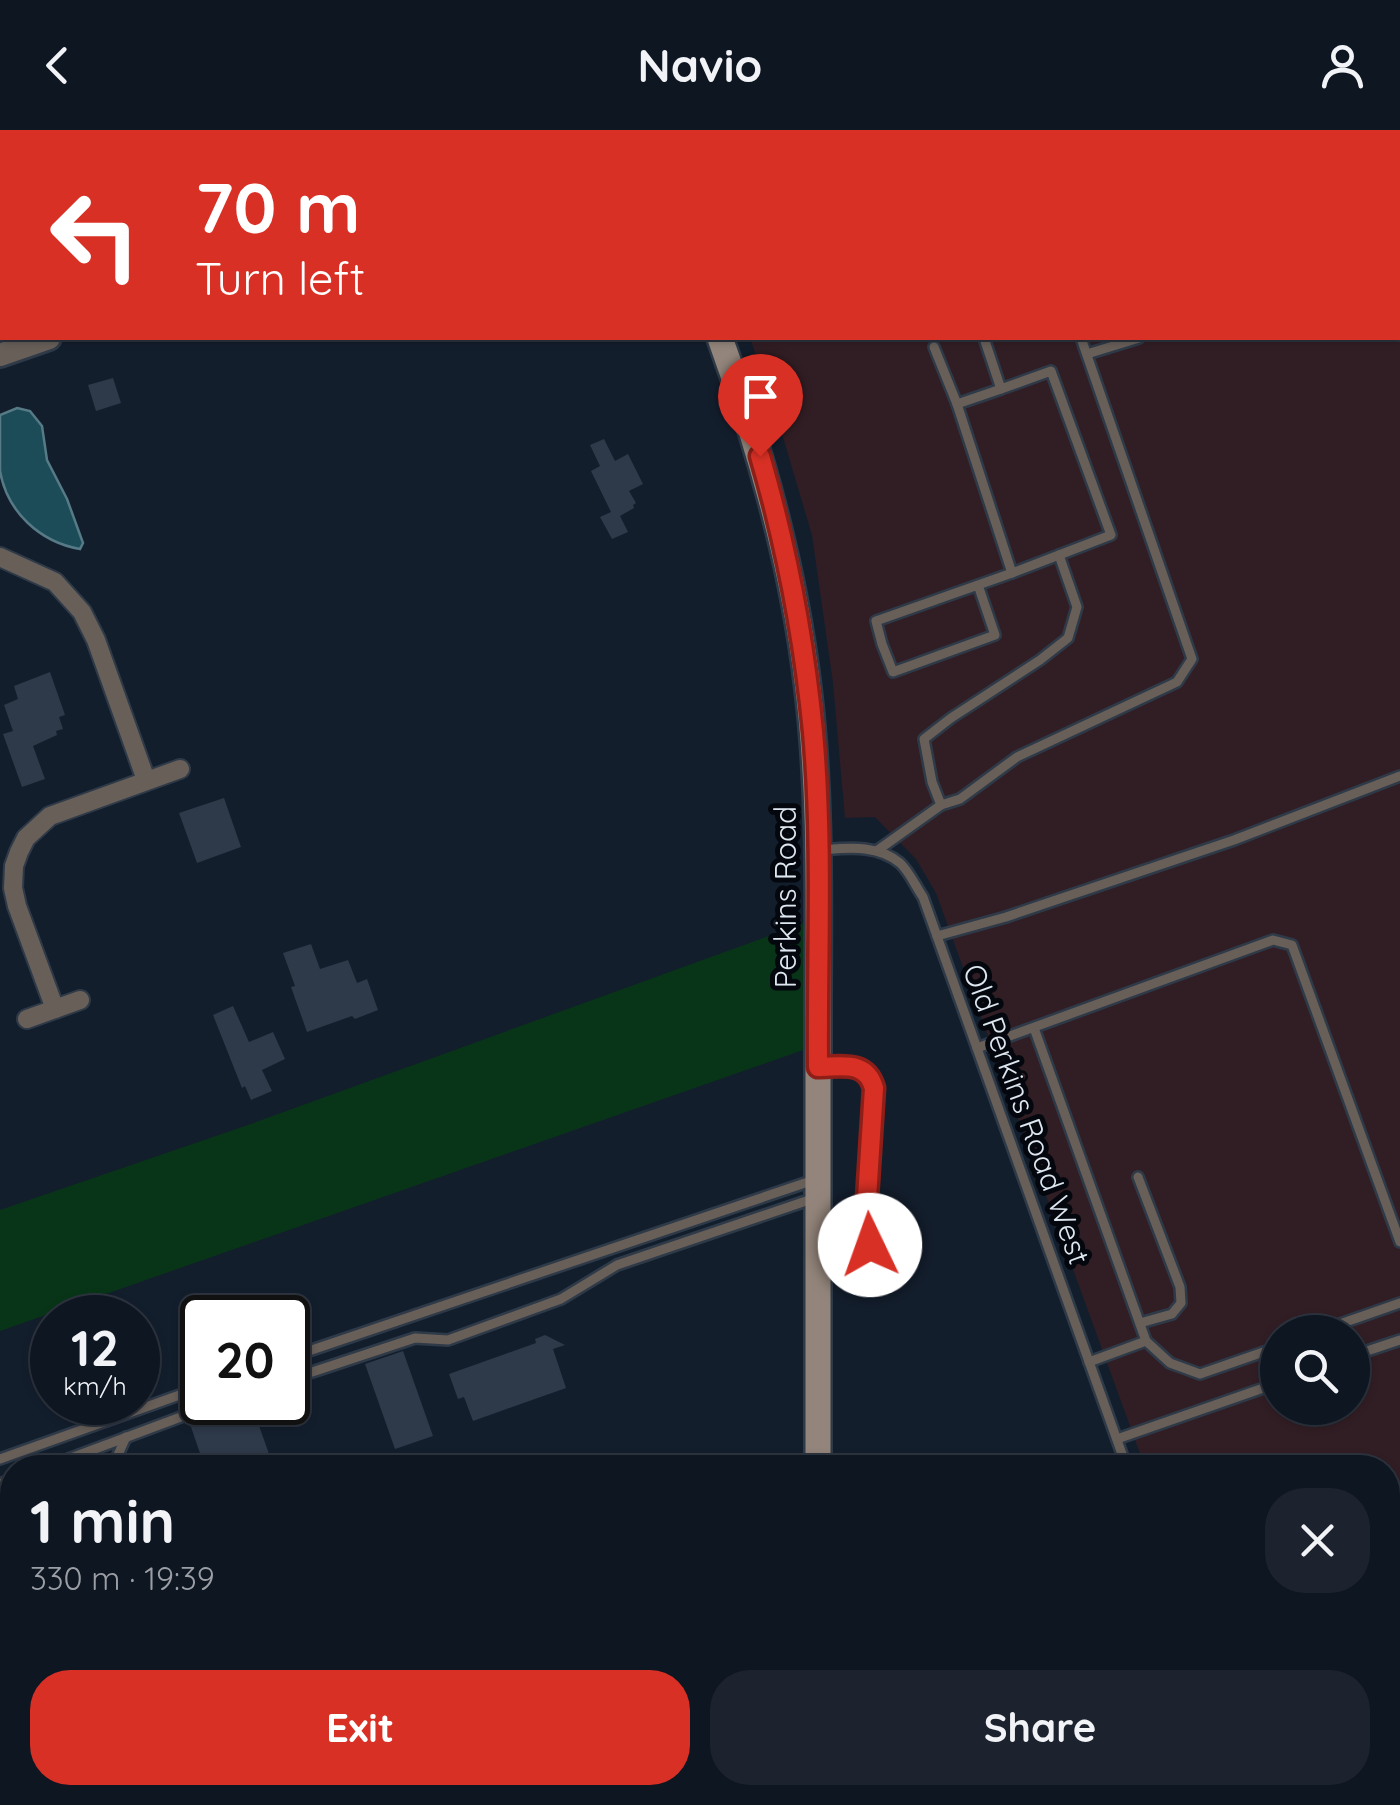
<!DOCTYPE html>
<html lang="en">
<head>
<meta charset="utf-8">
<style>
	:root { --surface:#0e1622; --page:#1c232f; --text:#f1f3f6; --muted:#9b9fa5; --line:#2e3540; --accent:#d93025 }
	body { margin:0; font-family:Quicksand,sans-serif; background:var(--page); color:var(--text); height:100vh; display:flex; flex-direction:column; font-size:38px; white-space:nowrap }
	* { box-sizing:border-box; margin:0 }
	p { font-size:32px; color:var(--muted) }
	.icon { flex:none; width:55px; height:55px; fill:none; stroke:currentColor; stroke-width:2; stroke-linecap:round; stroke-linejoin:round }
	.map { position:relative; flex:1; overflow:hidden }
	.details { position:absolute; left:0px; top:1325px; width:1400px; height:350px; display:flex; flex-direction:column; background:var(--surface); border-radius:40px 40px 0 0; box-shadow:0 2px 8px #0004,0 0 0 2px var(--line) }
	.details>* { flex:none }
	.banner { position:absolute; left:0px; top:0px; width:1400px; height:210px; box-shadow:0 2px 8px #0004,0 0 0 2px var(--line); background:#d93025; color:#fff; overflow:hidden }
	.tools { position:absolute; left:1260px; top:1185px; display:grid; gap:20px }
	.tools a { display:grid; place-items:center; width:110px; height:110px; border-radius:50%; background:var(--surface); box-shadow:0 2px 8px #0004,0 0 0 2px var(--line); font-size:50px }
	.speed { position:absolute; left:30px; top:1165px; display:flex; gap:20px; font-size:50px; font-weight:700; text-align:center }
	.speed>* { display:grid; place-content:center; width:130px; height:130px; border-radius:50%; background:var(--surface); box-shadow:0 2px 8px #0004,0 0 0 2px var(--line); line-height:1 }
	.speed small { font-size:25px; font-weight:400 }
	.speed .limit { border:5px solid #111; border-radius:15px; background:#fff; color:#111 }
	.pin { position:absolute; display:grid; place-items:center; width:85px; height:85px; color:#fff; margin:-102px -42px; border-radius:50% 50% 50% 0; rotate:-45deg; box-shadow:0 0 10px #0007 }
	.pin .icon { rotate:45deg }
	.me { position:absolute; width:110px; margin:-55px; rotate:357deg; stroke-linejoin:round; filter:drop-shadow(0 0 8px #0008) }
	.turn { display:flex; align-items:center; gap:35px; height:210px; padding:0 30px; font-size:45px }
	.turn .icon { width:130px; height:130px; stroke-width:2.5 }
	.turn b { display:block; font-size:70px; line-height:85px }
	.round { display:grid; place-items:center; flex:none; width:105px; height:105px; border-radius:40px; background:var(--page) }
	.summary { display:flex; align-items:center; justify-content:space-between; height:170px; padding:0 30px }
	h1 { font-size:60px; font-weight:800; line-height:75px }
	.action { display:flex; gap:20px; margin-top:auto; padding:20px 30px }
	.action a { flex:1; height:115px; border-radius:40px; background:var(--accent); color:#fff; font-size:40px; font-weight:800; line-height:115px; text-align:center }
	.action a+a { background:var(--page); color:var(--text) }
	header { display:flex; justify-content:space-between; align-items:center; height:130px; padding:0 30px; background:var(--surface); font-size:45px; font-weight:800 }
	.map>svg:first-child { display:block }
	.industrial { fill:#311e24; fill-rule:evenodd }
	.green { fill:#083518 }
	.water { fill:#1c4c58; stroke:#567a86; stroke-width:2.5 }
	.building { fill:#2e3949 }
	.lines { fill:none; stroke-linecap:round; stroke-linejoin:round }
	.service-casing { stroke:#2f3a48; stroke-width:14 }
	.minor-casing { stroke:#2f3a48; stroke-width:22 }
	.tertiary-casing { stroke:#2f3a48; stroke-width:28 }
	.secondary-casing { stroke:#2f3a48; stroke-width:30 }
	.service { stroke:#685f59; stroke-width:9 }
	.minor { stroke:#685f59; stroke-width:18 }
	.tertiary { stroke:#685f59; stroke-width:22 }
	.secondary { stroke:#93857b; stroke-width:25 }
	.route-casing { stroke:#8d1f18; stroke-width:25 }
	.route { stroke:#d93025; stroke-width:18 }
	.labels { text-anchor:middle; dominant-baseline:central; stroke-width:10; stroke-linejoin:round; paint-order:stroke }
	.street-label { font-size:30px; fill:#dee6f0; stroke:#04080e }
</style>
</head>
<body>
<header><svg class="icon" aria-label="back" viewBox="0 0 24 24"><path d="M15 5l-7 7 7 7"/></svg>Navio<svg class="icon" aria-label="person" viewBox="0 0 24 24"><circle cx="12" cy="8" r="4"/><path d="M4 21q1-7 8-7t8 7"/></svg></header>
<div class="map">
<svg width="1400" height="1675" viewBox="0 0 1400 1675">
	<rect width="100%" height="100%" fill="#131e2d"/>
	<path class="industrial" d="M764,0H1400V1675H1268L1264,1663L1388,1662V1338L1145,1337L936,763L916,729L875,687L845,688L833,553L812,405L777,287L750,208H1398V2H758ZM1278,1202H1352V1278H1278Z"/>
	<g class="green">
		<polygon points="810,791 809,918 0,1201 0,1080 248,995"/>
		<polygon points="172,1662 809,1663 809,1675 136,1675"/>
	</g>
	<path class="water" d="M17,278L30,281L42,296L47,330L67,369L83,413L80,419C40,412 7,382 0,341C0,323 0,302 0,285Z"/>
	<g class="building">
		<polygon points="113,248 121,273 96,281 88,255"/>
		<polygon points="604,309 615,331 628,324 643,354 629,361 636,373 633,375 634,378 620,386 628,402 612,409 600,387 611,382 591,341 600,336 590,315"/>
		<polygon points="50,542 65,585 59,587 63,599 56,601 57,605 33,616 45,649 22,657 3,604 13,601 4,575 18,569 14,556"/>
		<polygon points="224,668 241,717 197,733 179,683"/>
		<polygon points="311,814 320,839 348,830 357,853 367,849 378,880 355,889 352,886 307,902 291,857 295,856 283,823"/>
		<polygon points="233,876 249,912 273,902 285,929 262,940 272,961 251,970 245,956 242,958 213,885"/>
		<polygon points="545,1205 565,1215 553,1219 566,1258 473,1291 464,1267 458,1269 449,1244 536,1213 535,1209"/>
		<polygon points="403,1221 433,1306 395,1319 365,1234"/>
		<polygon points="251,1273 274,1338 205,1338 190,1294"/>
	</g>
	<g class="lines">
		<defs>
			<g id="service">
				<polyline points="1128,0 1128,2"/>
				<polyline points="934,217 957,274"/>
				<polyline points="1087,224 1139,208"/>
				<polyline points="1001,259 957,274 1012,443 1059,425"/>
				<polyline points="978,455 995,505 893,542 882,514 876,491 1012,443"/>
				<polyline points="941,675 960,669 1017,627 1177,552 1192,529 1081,208"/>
				<path d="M820,720C848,718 877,714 900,733C909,741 916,757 923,767L1127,1338"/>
				<polyline points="878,720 941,675 932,652 924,609 951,588 1040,530 1068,508 1077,477 1059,425 1111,405 1051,241 1001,259 984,208"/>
				<polyline points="937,806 1006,787 1234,710 1400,646"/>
				<polyline points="1034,898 1146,1211 1170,1233 1200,1244 1278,1217"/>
				<polyline points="977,918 1273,810 1292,815 1400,1112"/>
				<polyline points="1138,1047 1180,1157 1181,1173 1172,1184 1140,1193"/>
				<path d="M820,1135L864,1130L870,1125L866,1084L874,959C866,930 845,937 821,937"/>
				<polyline points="1317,1202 1400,1173"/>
				<polyline points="1352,1226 1400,1210"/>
				<polyline points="288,1228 817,1049"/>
				<polyline points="1089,1232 1146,1211"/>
				<polyline points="288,1250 415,1208 448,1210 561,1169 617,1135 815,1068"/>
				<polyline points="1117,1309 1278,1253"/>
				<polyline points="0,1329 202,1257"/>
				<polyline points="44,1338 221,1272"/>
				<polyline points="112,1338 126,1307"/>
				<polyline points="0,1354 12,1349"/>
				<polyline points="0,1430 12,1426"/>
				<polyline points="1132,1662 1136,1675"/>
				<polyline points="1244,1662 1248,1675"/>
			</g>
			<g id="minor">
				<polyline points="431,0 432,2"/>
				<polyline points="1398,5 1400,2"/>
				<polyline points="0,427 55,452 82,482 96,510 146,650"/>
				<polyline points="55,879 17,776 13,758 14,736 19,722 26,708 50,686 180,639"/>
				<polyline points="27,889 80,870"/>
			</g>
			<polyline id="tertiary" points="0,225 49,208"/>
			<g id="secondary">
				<polyline points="645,0 646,2"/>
				<path d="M720,208C761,321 794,439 808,559C821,666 818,775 818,884C818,1035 818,1186 818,1338"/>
				<polyline points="819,1662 819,1675"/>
			</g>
		</defs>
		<use href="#service" class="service-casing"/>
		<use href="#minor" class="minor-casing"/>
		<use href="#tertiary" class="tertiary-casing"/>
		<use href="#secondary" class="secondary-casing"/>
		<use href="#service" class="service"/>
		<use href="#minor" class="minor"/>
		<use href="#tertiary" class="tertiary"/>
		<use href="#secondary" class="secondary"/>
	</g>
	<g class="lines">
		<defs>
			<path id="route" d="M760,326C786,415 804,509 813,602C823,713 817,826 818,937C842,937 866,930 874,958L866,1084L870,1115"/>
		</defs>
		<use href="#route" class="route-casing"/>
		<use href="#route" class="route"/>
	</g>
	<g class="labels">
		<g class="street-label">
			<text transform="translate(785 767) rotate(-90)">Perkins Road</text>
			<text transform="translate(1027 984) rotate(70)">Old Perkins Road West</text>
		</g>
	</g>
</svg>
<div class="tools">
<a><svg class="icon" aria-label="search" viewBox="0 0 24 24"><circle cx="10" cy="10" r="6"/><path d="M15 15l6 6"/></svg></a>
</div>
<div class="speed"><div>12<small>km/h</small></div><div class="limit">20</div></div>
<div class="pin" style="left:760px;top:326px;background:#d93025"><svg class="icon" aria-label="arrive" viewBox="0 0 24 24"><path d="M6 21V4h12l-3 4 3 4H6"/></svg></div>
<svg class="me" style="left:870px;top:1115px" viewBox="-20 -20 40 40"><circle r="19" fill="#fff"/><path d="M0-13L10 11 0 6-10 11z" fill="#d93025"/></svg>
<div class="banner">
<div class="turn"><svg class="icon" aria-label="left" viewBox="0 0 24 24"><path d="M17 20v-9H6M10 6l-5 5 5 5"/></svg><div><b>70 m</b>Turn left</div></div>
</div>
<section class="details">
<div class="summary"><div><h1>1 min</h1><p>330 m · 19:39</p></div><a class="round"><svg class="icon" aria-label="close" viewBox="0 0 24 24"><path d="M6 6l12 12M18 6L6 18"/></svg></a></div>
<div class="action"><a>Exit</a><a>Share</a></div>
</section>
</div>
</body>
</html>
